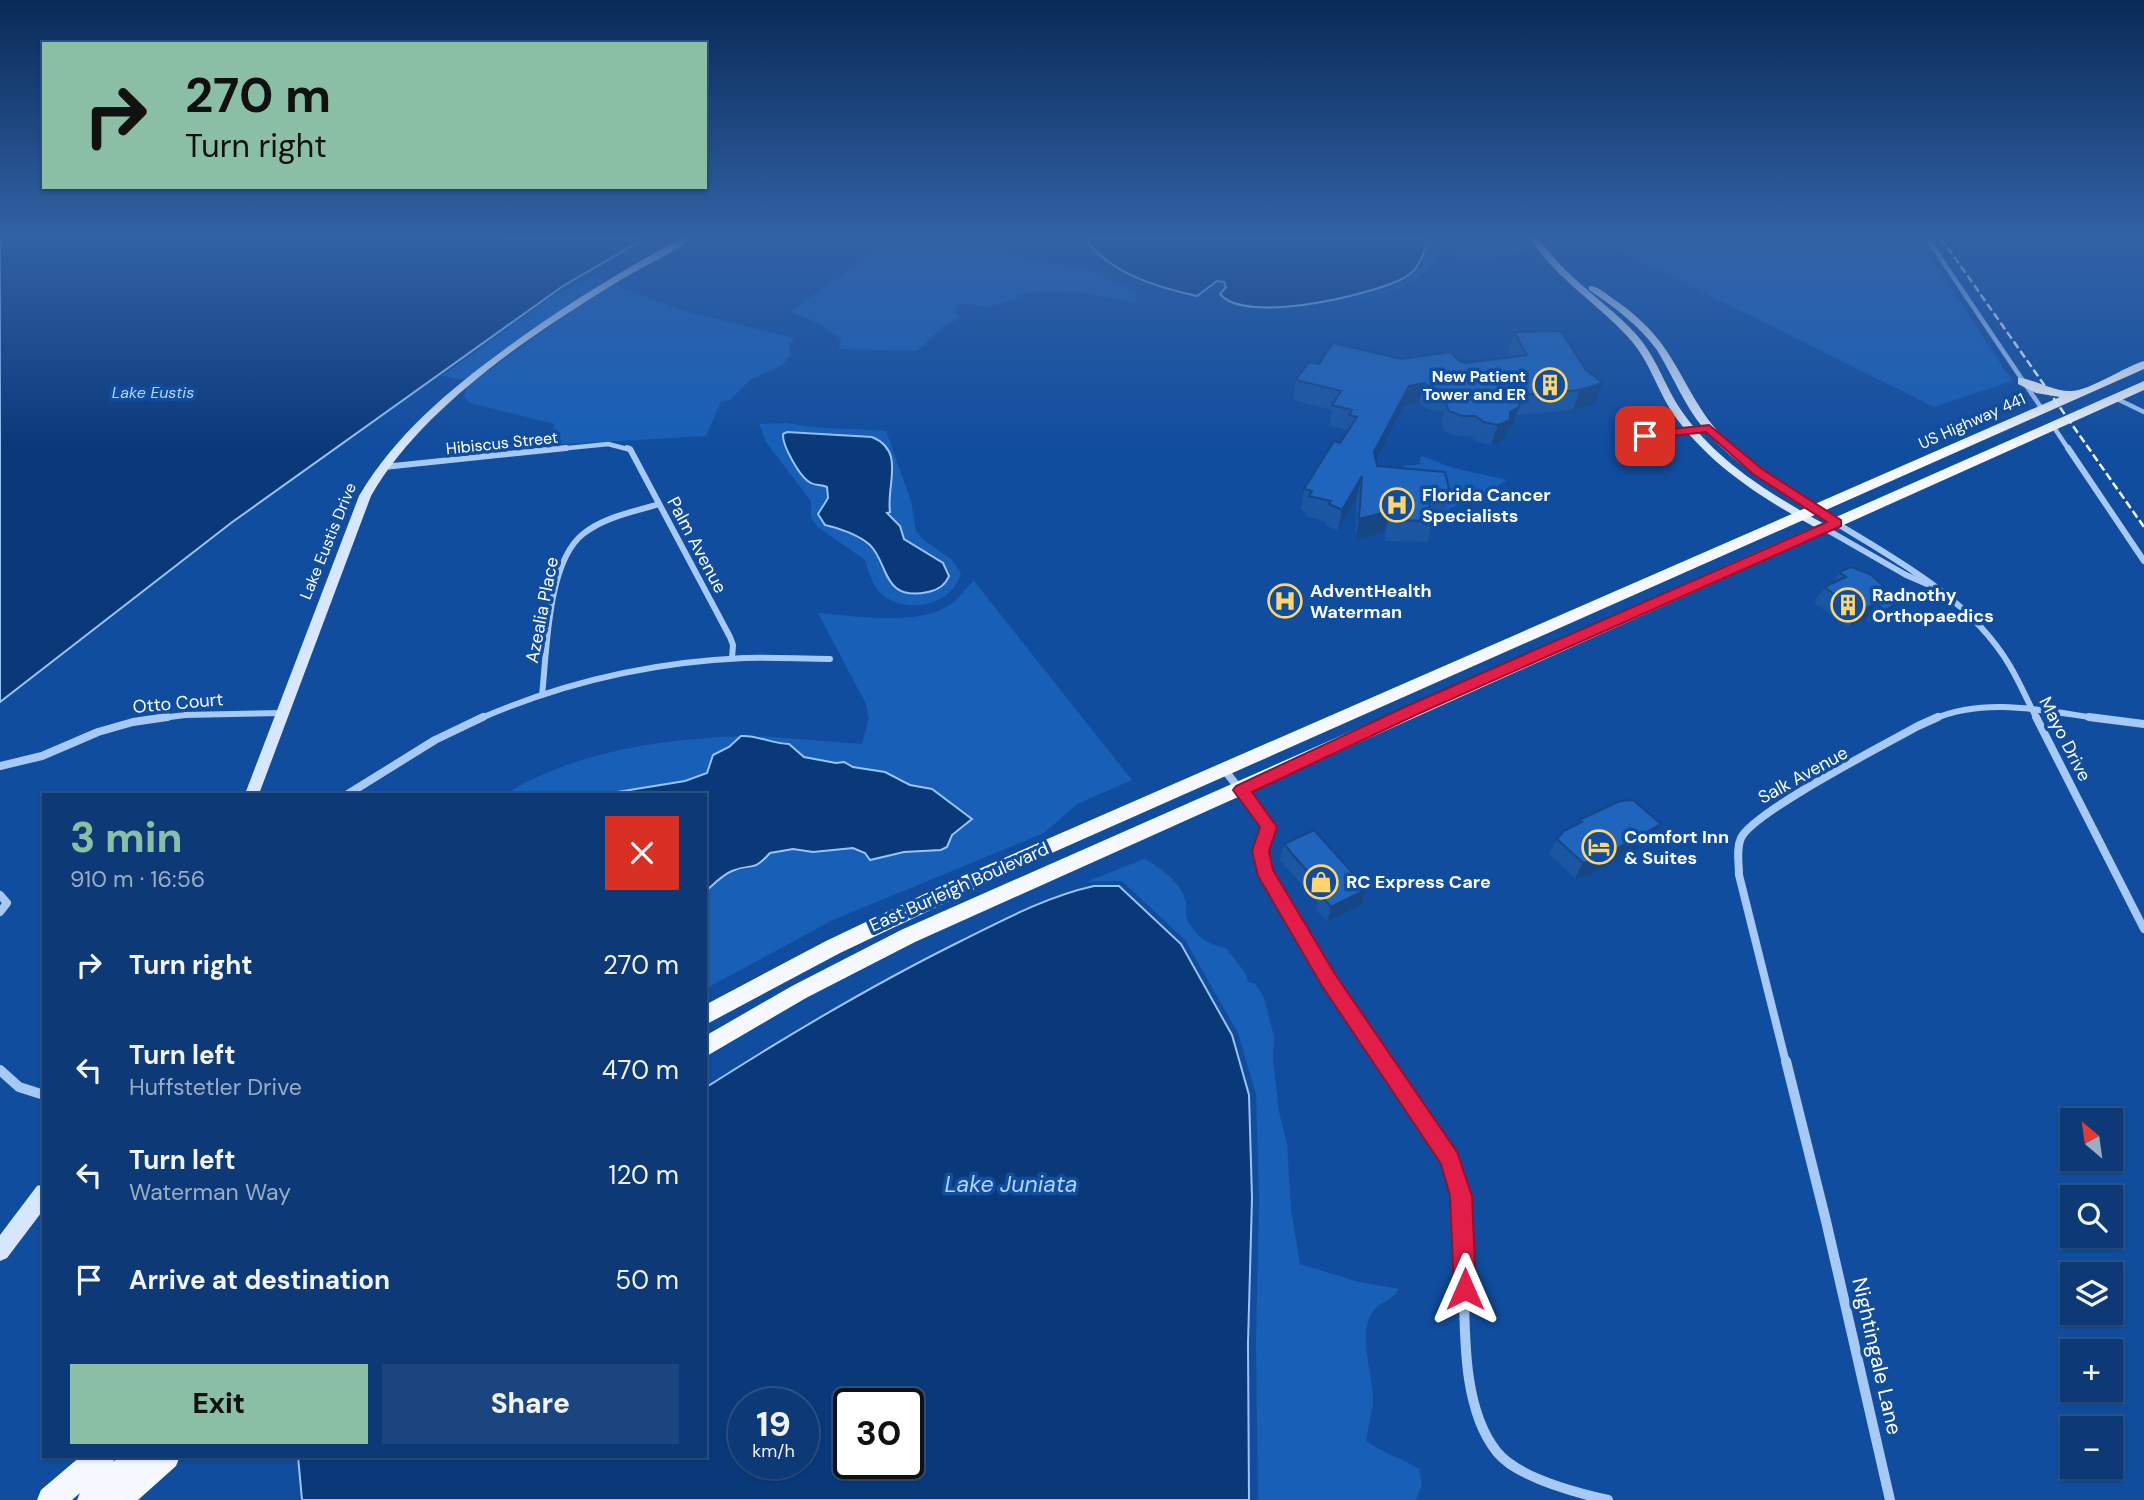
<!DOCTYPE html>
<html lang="en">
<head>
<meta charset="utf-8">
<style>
	:root { --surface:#0d3a76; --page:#1b457e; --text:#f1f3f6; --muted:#9aadc5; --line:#2d5488; --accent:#8abfa5 }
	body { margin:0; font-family:"DM Sans",sans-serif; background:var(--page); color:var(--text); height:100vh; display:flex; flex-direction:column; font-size:26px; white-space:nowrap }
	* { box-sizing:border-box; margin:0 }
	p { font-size:23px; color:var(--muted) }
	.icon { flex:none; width:38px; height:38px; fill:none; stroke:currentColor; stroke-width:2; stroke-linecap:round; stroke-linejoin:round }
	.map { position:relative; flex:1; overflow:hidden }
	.sheet { position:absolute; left:42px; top:793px; width:665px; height:665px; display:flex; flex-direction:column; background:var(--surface); border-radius:0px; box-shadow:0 2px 5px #0004,0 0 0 2px var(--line) }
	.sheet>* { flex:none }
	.hud { position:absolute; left:42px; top:42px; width:665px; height:147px; border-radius:0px; box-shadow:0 2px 5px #0004,0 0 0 2px var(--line); background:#8abfa5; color:#111; overflow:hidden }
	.needle { width:46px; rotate:331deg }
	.tools { position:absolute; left:2060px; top:1108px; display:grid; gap:14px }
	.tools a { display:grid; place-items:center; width:63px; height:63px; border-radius:0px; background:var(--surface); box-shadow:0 2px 5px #0004,0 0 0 2px var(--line); font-size:35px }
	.speed { position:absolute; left:728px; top:1388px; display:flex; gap:14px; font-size:35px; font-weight:700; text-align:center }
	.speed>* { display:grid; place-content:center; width:91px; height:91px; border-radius:50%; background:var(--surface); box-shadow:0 2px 5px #0004,0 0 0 2px var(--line); line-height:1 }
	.speed small { font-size:18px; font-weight:400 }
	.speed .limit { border:4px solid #111; border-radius:10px; background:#fff; color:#111 }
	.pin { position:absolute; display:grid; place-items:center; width:60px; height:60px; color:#fff; margin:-30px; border-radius:14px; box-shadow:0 4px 10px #0006 }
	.me { position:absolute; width:77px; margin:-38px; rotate:0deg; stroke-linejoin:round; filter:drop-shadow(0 0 5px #0008) }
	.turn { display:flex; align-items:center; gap:24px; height:147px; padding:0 28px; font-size:32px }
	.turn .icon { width:91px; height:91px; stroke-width:2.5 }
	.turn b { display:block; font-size:49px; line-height:60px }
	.round { display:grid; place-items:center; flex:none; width:74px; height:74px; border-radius:0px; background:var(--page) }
	.headline { display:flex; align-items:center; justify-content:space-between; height:119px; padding:0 28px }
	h1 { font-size:42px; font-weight:800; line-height:52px; color:var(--accent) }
	.cta { display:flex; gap:14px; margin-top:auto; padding:14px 28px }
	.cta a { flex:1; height:80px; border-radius:0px; background:var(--accent); color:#111; font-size:28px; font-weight:800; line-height:80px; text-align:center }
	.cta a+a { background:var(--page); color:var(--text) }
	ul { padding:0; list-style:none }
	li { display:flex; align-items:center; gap:21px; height:105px; padding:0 28px }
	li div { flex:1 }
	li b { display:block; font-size:26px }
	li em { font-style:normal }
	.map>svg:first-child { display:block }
	.green { fill:#185fb8; fill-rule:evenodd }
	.water { fill:#0a397a; stroke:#99c4f8; stroke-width:2; fill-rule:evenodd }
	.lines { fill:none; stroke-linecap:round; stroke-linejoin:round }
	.street-far3 { stroke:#a7c9f5; stroke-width:4.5 }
	.street-far2 { stroke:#a7c9f5; stroke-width:6 }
	.street-far1 { stroke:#a7c9f5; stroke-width:8 }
	.street { stroke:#a7c9f5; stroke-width:10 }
	.secondary { fill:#d7e7fd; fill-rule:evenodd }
	.primary { fill:#f5f9ff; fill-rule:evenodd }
	.rail { stroke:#fff; stroke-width:2.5; stroke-dasharray:8 3.5; stroke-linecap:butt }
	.wall { fill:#1b56a3 }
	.shaded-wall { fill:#164684 }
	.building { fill:#1f64bd; stroke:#164684; stroke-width:2 }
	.route { fill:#e11d48; stroke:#92132f; stroke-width:2 }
	.labels { text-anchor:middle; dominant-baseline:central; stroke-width:7; stroke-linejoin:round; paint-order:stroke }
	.far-poi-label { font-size:16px; font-weight:bold; fill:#fff; stroke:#114d9e; text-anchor:end }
	.far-water-label { font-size:16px; font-style:italic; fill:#b3d4fb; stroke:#114d9e }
	.far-street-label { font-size:16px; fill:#fff; stroke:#114d9e }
	.poi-label { font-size:18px; font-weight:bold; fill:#fff; stroke:#114d9e; text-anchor:start }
	.street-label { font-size:18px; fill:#fff; stroke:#114d9e }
	.near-street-label { font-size:21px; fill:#fff; stroke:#114d9e }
	.near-water-label { font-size:23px; font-style:italic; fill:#b3d4fb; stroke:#114d9e }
</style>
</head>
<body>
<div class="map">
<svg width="2144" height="1500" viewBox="0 0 2144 1500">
	<rect width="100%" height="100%" fill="#114d9e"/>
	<g class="green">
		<path d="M895,239H943L1055,265L1084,267L1137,293L1135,298L1138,303C1096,295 1059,287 1017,295L1018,299L990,307L957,303L955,312L961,318L945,325L917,351L839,349L841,339L822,325L790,311Z"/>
		<path d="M1426,239H1437L1441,253C1420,291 1368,298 1328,303C1357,298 1399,292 1420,269C1425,263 1428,252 1431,244Z"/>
		<polygon points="1449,239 1527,239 1533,249 1482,260 1461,258"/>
		<polygon points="1596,239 1919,239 2012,381 1934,407"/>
		<polygon points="594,276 605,281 465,380 442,376 554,295"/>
		<polygon points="610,283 681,310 794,338 789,347 791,355 781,366 751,379 730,400 721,401 706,436 546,445 555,424 470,403 464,396 467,386"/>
		<path d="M785,423L813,427L886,431L911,501L916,531L922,539L951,559L961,573C953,605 908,615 883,595C872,586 869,573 865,560L818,527L811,518V501L766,442L759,424ZM809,432L849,436C867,457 904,482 886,512L900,526L904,539L915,544L935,591L909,593L881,567L870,545L850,532L825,525L822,503L828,498L827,487L821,484Z"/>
		<path d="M1422,456L1453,468L1507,480L1487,493L1450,508C1447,520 1435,522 1424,523L1397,476L1403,466L1424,464L1419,463Z"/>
		<path d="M974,581L1132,780L1077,804L1044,833L833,920L705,989V892L732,871L753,868L770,853L793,849L813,852L853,848L865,853L870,860L904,852L941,850L947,847L952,835L972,819L968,814L931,789L910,785L903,779L877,770L804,757L789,744H772L759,736L862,744L869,718L866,704L818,613C856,616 919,627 951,604C960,598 966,587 974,581Z"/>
		<path d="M741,736L729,747L713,755L707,772C645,798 572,794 505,794C575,752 660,739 741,736Z"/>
		<path d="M1144,859C1160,867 1182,883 1186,902C1187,908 1185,913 1187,919C1194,936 1209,945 1226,948L1246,974L1248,982L1255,984L1263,995L1274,1036L1273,1060L1279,1112L1287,1143L1291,1209L1300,1264L1359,1282L1399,1289C1391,1302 1382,1300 1374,1310C1357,1331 1372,1373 1373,1397C1373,1411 1368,1427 1366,1441C1383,1453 1402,1458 1419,1469L1422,1485L1416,1500H1258L1256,1345L1259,1199L1256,1094L1238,1033L1185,940L1122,881L1086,882Z"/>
	</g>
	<g class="water">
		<polygon points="0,239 0,238 644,239 563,286 231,523 0,702"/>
		<path d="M1423,239L1427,244C1422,258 1418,270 1404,278C1372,295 1245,325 1220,294L1226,287L1224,282L1217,281L1197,296C1156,287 1110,273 1085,239Z"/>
		<path d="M787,432L872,437C906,451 886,485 890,512L887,513L900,526L904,539L943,563L949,576C945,586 938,590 928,592C882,602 889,564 870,545C859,535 839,528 825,525L818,514L828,498L827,487C821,484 816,486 811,483C800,478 782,445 783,434Z"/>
		<path d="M741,736C759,735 771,744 789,744L804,757L836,763L844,762L853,767L885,772L910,785L932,789L972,819L952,835L947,847L941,850L904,852L870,860L865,853L853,848L813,852L793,849L770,853C751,874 753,862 732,871C722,875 713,885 705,892V794H605L685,781L707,773L713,755L729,747Z"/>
		<path d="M1094,886H1119L1181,944L1232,1035L1249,1095L1252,1198L1248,1343L1249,1500H302L298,1456H705V1088C788,1035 872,985 961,941C1003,920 1048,896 1094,886ZM744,1404H803V1463H744ZM849,1404H908V1463H849Z"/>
	</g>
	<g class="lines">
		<g class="street-far3">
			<polyline points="1927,238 2042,409"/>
			<polyline points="2115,398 2144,412"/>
			<polyline points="2053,426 2069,450"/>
			<polyline points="1645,436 1709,428"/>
			<polyline points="549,450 608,444 631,450"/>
		</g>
		<g class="street-far2">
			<polyline points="627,448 630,449 730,637 733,645 732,658"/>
			<polyline points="2068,448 2144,561"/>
			<polyline points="384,467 566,448"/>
			<path d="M1836,523C1899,561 1971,600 2010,666C2020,683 2028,702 2037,719"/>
			<polyline points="1824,528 1906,575 1927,584"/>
			<path d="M542,695C547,652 547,562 583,534C604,517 633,512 659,504"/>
			<polyline points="154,719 185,715 283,713"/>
			<path d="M479,719C562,683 653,662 744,658C773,657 801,659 830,659"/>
			<path d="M1934,719C1988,696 2048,712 2104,719"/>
		</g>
		<g class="street-far1">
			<polyline points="2036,717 2144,929"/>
			<polyline points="2089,717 2144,724"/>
			<polyline points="0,766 42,756 98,732 133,722 167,717"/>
			<polyline points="1223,768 1269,827 1260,851 1264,872 1328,980 1384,1063"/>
			<polyline points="348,794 435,740 483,717"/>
			<polyline points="0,895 7,903 0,912"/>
			<path d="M1786,1063L1739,875C1739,863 1736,849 1741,838C1753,812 1886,744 1918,726L1938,717"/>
		</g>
		<g class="street">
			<path d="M1383,1061C1411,1102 1448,1143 1460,1193C1465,1213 1463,1236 1463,1256C1466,1315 1458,1404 1497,1452C1518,1478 1577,1493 1608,1500"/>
			<polyline points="1786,1061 1826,1221 1890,1500"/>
			<polyline points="0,1070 19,1087 44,1095"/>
		</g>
		<g class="secondary">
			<path d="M682,238H693C670,255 643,266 619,281C532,334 422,407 371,496L259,794H245L359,496C396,434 448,391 505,349C561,308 620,271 682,238Z"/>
			<path d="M1530,238H1539C1564,277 1603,299 1634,332C1656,355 1664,385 1681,410C1717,463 1774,496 1828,526V530H1820C1765,500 1711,467 1674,415C1657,390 1649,359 1628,337C1596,302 1556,279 1530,238Z"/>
			<path d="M1589,286C1598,286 1605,293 1612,298C1633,312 1652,329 1666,350C1686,380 1699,414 1726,440C1759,472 1801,495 1840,521V525H1832C1787,496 1739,470 1704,429C1684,405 1673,376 1657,350C1639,325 1614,307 1589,290Z"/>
			<polygon points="44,1184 44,1209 7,1258 0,1261 0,1235 37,1186"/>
		</g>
		<g class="primary">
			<path d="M2144,361V369L1036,860L840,953L705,1025V1005L826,941L956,879L2060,397L2036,393L2018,384V378C2030,377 2053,392 2071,391C2089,391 2124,367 2144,361Z"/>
			<polygon points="2144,381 2144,390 915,942 806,998 705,1057 705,1036 792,986 901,930"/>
			<polygon points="81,1456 116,1456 113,1462 120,1456 180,1456 176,1466 138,1500 77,1500 80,1493 72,1500 37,1500 41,1490"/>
		</g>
		<polyline class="rail" points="1941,238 2144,527"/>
	</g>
	<g class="wall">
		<polygon points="1514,332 1586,370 1603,383 1596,403 1573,410 1516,415 1513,427 1507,430 1504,440 1491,445 1478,442 1469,436 1457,436 1444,431 1441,424 1444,412 1428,409 1419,403 1404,406 1376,461 1377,466 1450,493 1444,514 1431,512 1432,521 1427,542 1385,541 1385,532 1355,540 1357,496 1338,531 1325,525 1326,522 1306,516 1306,512 1301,510 1304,489 1340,443 1346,434 1347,430 1329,426 1332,410 1293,400 1296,380 1319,364 1401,359 1459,361 1466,363 1511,357 1508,352"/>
		<polygon points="1839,572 1889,591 1884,621 1875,625 1866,620 1849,627 1814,603 1824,587 1833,583"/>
		<polygon points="1579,820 1661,824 1653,840 1588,876 1575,878 1549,854 1557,839 1577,825"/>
		<polygon points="1284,844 1367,889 1362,904 1327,922 1316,910 1318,903 1280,860"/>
	</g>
	<g class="shaded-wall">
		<polygon points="1424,383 1419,403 1404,406 1370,472 1374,452 1409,386"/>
		<polygon points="1603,383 1596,403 1573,410 1580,390"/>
		<polygon points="1519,407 1513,427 1507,430 1504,440 1491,445 1498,425 1510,412"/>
		<polygon points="1362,476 1357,496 1338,531 1342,510"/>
		<polygon points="1390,511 1385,532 1355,540 1359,519"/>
		<polygon points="1876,604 1866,620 1849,627 1859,611"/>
		<polygon points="1894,605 1884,621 1875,625 1885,610"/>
		<polygon points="1661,824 1653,840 1588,876 1575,878 1583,863"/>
		<polygon points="1367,889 1362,904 1327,922 1331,907"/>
	</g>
	<g class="building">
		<polygon points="1561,331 1586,370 1603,383 1580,390 1522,395 1519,407 1510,412 1510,420 1498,425 1484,422 1475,416 1462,416 1449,411 1446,404 1450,392 1433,388 1424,383 1409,386 1374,452 1377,466 1445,472 1450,493 1427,491 1432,521 1390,520 1390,511 1359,519 1362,476 1342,510 1329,504 1331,501 1309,496 1312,491 1304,489 1334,441 1340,443 1357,417 1349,415 1352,410 1332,405 1341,391 1296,380 1309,362 1319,364 1333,343 1401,359 1451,352 1459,361 1466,363 1527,355 1514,332"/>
		<polygon points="1851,567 1870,574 1889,591 1896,592 1894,605 1885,610 1876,604 1859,611 1824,587 1846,577 1839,572"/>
		<polygon points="1633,800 1661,824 1596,860 1583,863 1557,839 1564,831 1582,822 1579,820 1620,801"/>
		<polygon points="1314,830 1367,889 1331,907 1320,894 1325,892 1284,844"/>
	</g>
	<linearGradient id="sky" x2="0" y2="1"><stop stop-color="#092a57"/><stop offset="0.53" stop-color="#3262a6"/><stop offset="1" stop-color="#3262a6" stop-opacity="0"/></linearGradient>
	<rect width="2144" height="448" fill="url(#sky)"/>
	<polygon class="route" points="1709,425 1762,469 1841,520 1841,526 1418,714 1252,792 1277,827 1269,851 1273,870 1335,974 1457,1152 1472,1196 1476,1289 1473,1297 1465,1301 1457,1297 1454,1289 1450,1196 1441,1164 1322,986 1258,876 1252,851 1260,827 1233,790 1236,786 1407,706 1827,522 1753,474 1706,432 1645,439 1639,436 1645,432"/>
	<defs>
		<symbol id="building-ring" viewBox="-11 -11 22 22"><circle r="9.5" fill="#114d9e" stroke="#ffd66b" stroke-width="1.5"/><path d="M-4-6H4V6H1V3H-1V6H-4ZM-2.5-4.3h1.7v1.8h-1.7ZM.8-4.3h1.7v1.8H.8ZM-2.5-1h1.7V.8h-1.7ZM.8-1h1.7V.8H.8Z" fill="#ffd66b"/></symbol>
		<symbol id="hospital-ring" viewBox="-11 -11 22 22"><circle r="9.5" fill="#114d9e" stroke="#ffd66b" stroke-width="1.5"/><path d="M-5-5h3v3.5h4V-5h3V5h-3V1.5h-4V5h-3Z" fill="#ffd66b"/></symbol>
		<symbol id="hotel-ring" viewBox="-11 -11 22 22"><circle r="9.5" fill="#114d9e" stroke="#ffd66b" stroke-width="1.5"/><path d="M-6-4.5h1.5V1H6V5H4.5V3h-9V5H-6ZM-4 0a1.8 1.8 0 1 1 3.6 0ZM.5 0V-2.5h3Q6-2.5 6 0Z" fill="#ffd66b"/></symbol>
		<symbol id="shop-ring" viewBox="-11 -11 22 22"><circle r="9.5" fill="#114d9e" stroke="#ffd66b" stroke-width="1.5"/><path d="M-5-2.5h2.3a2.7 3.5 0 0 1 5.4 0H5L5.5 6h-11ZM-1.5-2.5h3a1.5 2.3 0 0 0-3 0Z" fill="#ffd66b"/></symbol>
	</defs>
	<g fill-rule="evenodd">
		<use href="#building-ring" x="1531" y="366" width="38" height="38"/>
		<use href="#hospital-ring" x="1378" y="486" width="38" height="38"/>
		<use href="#hospital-ring" x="1266" y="582" width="38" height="38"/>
		<use href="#building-ring" x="1829" y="586" width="38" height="38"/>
		<use href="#hotel-ring" x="1580" y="828" width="38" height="38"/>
		<use href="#shop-ring" x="1302" y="863" width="38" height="38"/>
	</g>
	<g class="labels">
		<g class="far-poi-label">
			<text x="1526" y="376">New Patient<tspan x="1526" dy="18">Tower and ER</tspan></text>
		</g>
		<g class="far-water-label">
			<text x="153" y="392">Lake Eustis</text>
		</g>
		<g class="far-street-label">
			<text transform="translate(1972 421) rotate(-24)">US Highway 441</text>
			<text transform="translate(502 443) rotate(-6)">Hibiscus Street</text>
			<text transform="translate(328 541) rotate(-68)">Lake Eustis Drive</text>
		</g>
		<g class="poi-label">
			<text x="1422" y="495">Florida Cancer<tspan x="1422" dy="21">Specialists</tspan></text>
			<text x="1310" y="591">AdventHealth<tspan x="1310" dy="21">Waterman</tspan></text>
			<text x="1872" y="595">Radnothy<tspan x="1872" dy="21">Orthopaedics</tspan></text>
			<text x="1624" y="837">Comfort Inn<tspan x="1624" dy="21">&amp; Suites</tspan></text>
			<text x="1346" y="882">RC Express Care</text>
		</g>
		<g class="street-label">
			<text transform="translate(697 545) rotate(62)">Palm Avenue</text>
			<text transform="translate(542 610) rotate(-79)">Azealia Place</text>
			<text transform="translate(178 703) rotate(-5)">Otto Court</text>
			<text transform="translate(2065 739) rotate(63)">Mayo Drive</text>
			<text transform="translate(1803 775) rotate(-29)">Salk Avenue</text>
			<text transform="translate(959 887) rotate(-24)">East Burleigh Boulevard</text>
		</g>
		<g class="near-street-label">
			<text transform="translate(1877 1356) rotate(77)">Nightingale Lane</text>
		</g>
		<g class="near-water-label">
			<text x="1011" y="1184">Lake Juniata</text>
		</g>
	</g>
</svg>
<div class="tools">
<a><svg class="needle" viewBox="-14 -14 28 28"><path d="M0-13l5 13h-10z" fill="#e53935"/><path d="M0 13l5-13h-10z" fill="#9aadc5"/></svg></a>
<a><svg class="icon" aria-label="search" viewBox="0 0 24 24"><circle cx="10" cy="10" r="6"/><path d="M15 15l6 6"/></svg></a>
<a><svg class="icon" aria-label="layers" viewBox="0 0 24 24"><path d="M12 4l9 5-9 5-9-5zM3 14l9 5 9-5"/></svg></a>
<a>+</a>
<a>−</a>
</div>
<div class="speed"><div>19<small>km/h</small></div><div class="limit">30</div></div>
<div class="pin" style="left:1645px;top:436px;background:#d93025"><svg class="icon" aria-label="arrive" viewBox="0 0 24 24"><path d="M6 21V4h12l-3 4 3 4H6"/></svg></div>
<svg class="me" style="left:1465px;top:1289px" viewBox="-20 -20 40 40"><path d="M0-17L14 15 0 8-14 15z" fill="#e11d48" stroke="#fff" stroke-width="4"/></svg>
<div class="hud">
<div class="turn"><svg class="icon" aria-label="right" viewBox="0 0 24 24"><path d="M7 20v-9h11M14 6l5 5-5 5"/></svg><div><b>270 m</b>Turn right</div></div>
</div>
<section class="sheet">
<div class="headline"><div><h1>3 min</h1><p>910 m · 16:56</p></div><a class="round" style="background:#d93025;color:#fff"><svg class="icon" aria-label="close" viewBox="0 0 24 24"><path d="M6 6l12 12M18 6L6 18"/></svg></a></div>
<ul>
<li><svg class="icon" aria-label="right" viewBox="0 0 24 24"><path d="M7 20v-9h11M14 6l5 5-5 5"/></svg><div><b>Turn right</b></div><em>270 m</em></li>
<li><svg class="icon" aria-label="left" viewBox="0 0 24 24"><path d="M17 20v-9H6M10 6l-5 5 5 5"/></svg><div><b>Turn left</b><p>Huffstetler Drive</p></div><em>470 m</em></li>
<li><svg class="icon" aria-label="left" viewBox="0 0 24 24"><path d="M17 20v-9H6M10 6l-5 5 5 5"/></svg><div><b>Turn left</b><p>Waterman Way</p></div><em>120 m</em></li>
<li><svg class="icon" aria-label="arrive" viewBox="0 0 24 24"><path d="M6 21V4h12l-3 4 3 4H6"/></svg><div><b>Arrive at destination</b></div><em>50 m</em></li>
</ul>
<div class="cta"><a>Exit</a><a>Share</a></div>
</section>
</div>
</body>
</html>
